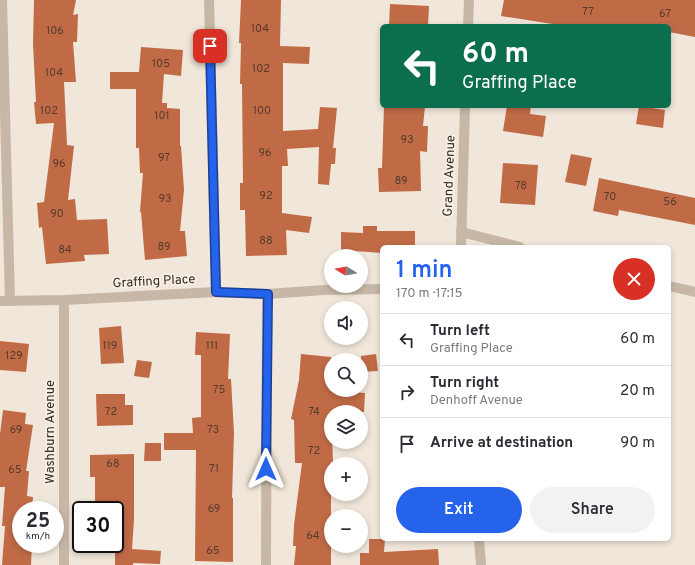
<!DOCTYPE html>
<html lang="en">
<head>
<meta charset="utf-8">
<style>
	:root { --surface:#fff; --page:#f2f2f3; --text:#2b2b33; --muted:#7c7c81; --line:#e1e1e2; --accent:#2563eb }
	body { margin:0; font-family:Overpass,sans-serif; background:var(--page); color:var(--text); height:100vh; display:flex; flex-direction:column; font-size:15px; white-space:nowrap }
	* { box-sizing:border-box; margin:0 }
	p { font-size:13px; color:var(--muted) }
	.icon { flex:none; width:22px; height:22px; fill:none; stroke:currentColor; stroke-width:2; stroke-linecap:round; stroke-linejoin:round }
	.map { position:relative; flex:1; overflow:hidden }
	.sheet { position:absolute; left:380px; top:245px; width:291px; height:296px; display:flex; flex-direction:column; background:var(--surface); border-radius:6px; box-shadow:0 2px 6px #0003 }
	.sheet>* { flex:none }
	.banner { position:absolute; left:380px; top:24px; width:291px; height:84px; border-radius:6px; box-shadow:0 2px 6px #0003; background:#0b6e4f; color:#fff; overflow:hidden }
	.needle { width:26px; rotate:281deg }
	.controls { position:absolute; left:324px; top:249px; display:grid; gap:8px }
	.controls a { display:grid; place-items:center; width:44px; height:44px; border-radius:50%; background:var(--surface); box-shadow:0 2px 6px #0003; font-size:20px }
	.speed { position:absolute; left:12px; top:501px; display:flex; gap:8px; font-size:20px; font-weight:700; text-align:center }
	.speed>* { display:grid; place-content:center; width:52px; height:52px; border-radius:50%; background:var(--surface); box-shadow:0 2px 6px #0003; line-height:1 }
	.speed small { font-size:10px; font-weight:400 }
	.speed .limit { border:2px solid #111; border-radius:6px; background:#fff; color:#111 }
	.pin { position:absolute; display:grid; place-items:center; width:34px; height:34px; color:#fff; margin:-17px; border-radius:8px; box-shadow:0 2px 6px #0006 }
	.me { position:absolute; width:44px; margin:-22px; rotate:0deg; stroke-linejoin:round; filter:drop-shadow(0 0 3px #0008) }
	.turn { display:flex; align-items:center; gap:14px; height:84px; padding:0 16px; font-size:18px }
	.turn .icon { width:52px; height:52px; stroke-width:2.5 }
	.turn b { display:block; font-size:28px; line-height:34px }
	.round { display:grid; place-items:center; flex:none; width:42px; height:42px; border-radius:21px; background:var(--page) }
	.headline { display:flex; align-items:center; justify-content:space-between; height:68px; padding:0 16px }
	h1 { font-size:24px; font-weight:600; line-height:30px; color:var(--accent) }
	.cta { display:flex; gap:8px; margin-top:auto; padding:8px 16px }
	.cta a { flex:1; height:46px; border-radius:24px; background:var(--accent); color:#fff; font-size:16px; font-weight:600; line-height:46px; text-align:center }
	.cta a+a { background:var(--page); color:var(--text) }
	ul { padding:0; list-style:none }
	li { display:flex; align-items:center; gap:12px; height:52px; padding:0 16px; border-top:1px solid var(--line) }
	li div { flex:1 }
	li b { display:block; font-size:15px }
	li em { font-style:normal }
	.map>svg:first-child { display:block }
	.building { fill:#c06b46 }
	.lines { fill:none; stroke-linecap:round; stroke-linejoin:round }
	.minor { stroke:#c7b7a6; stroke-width:10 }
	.route-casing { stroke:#184099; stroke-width:10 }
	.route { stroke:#2563eb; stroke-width:7 }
	.labels { text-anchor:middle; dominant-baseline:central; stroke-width:3.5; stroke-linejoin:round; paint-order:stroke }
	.number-label { font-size:11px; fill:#563b2e }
	.street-label { font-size:13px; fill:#332b26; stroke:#f8f0e5 }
</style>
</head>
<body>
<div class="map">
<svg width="695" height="565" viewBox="0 0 695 565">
	<rect width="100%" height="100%" fill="#f0e6d9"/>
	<g class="building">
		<polygon points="34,0 76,0 73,15 78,14 77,42 73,42 76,82 64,82 67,145 74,146 68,200 75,199 77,220 107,219 109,254 84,255 85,261 46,264 42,227 39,228 37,203 44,202 54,123 36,124 34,102 36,102 33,44"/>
		<polygon points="241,0 281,0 280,46 310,47 309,64 283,63 283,131 318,129 320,107 337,108 333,148 336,148 335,164 331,164 329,185 318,184 319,147 287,149 288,166 282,166 282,213 312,217 309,233 286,230 287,255 246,256 245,210 240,210 240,183 243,183 242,84 240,84 241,43 239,43"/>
		<polygon points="504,0 695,0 695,37 669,32 669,26 565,26 501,16"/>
		<polygon points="390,4 429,6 428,26 389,26"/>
		<polygon points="141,47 183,50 181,76 164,74 162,103 167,103 167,108 180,109 180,146 181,146 184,190 180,231 185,231 187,256 145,260 141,212 140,212 143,173 140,173 139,148 136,148 136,89 110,89 110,72 139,72"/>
		<polygon points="384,106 425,106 423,126 428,126 427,152 420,151 421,191 379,192 378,168 382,168"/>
		<polygon points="507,106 531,106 530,114 546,116 543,137 503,131"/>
		<polygon points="639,106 665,110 663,128 636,124"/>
		<polygon points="571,154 592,158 586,186 565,182"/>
		<polygon points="503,163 538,165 535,205 500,203"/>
		<polygon points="599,178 695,198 695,225 619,210 618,216 593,211"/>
		<polygon points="363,226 377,226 377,231 415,231 415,247 382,247 382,253 341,250 341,232 363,233"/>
		<polygon points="121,326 124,363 101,364 99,328"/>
		<polygon points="196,332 230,334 228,379 231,379 234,433 232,498 233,498 233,562 195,561 196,450 164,450 164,433 193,433 192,418 201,417 201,355 195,355"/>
		<polygon points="0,341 29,344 26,372 0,370"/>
		<polygon points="301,354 331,357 331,390 365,393 364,412 331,412 333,462 331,462 331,565 294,565 296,546 293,546 294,525 302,463 295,463 294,420 291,419 299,380"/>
		<polygon points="376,354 378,371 361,372 361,356"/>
		<polygon points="137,360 152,362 149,378 134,376"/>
		<polygon points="96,394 125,394 125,405 133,405 133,425 97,426"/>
		<polygon points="3,410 26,413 25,424 33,425 26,471 29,471 27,496 33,497 32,510 21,510 21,544 32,544 31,565 2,565 5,526 2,526 5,487 0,487 0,434"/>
		<polygon points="145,443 161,443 161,461 144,461"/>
		<polygon points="134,454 134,520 132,549 161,551 160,564 133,563 133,565 115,565 115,509 95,509 95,477 90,477 90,455"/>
		<polygon points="369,539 385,539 384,552 438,549 439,565 360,565 360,553 369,553"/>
	</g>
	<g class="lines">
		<g class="minor">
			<polyline points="2,0 10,301"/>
			<polyline points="209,0 216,292"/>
			<polyline points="468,26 469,0"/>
			<polyline points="461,232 520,247"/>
			<polyline points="461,247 465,106"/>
			<polyline points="669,286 695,292"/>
			<polyline points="0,301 64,300 216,292 267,294 324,290 382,289"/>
			<polyline points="479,539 481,565"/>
			<polyline points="64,565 64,300"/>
			<polyline points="266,565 267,294"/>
		</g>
	</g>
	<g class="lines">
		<defs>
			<polyline id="route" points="210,46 216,292 268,294 266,469"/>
		</defs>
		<use href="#route" class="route-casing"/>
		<use href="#route" class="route"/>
	</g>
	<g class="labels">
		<g class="number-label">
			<text x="588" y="12">77</text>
			<text x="665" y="14">67</text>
			<text x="260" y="29">104</text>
			<text x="55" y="31">106</text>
			<text x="161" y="64">105</text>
			<text x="261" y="69">102</text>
			<text x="54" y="73">104</text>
			<text x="49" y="111">102</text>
			<text x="262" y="111">100</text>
			<text x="162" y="116">101</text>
			<text x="407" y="140">93</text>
			<text x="265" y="153">96</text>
			<text x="164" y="158">97</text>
			<text x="59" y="164">96</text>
			<text x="401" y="181">89</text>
			<text x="521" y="186">78</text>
			<text x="266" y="196">92</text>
			<text x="610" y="197">70</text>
			<text x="165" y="199">93</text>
			<text x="670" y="202">56</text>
			<text x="57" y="214">90</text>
			<text x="266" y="241">88</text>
			<text x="164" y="247">89</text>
			<text x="65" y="250">84</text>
			<text x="110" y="346">119</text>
			<text x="212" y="346">111</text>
			<text x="14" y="356">129</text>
			<text x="219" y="390">75</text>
			<text x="111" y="412">72</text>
			<text x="314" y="412">74</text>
			<text x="16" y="430">69</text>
			<text x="213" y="430">73</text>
			<text x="314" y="451">72</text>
			<text x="113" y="464">68</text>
			<text x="214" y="469">71</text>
			<text x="15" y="470">65</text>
			<text x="214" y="509">69</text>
			<text x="313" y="536">64</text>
			<text x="213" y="551">65</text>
		</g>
		<g class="street-label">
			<text transform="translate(450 176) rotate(-88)">Grand Avenue</text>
			<text transform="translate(154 282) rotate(-3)">Graffing Place</text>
			<text transform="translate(51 432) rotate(-90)">Washburn Avenue</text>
		</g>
	</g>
</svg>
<div class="controls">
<a><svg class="needle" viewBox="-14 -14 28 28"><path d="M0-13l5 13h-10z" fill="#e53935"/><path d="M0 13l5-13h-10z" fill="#7c7c81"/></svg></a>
<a><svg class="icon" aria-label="sound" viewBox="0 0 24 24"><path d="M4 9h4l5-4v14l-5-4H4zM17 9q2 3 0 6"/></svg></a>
<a><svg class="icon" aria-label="search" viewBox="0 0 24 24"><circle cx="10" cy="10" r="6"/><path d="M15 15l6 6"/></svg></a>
<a><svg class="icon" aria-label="layers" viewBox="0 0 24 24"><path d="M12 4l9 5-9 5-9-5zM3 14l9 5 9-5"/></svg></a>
<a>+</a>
<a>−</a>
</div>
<div class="speed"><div>25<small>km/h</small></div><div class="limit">30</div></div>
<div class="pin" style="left:210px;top:46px;background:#d93025"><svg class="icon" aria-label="arrive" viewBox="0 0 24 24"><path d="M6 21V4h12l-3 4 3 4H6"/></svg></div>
<svg class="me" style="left:266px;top:469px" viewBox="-20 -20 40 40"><path d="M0-17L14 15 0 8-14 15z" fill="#2563eb" stroke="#fff" stroke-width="4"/></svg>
<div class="banner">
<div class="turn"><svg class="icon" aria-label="left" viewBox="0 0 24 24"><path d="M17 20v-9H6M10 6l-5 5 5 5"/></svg><div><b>60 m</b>Graffing Place</div></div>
</div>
<section class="sheet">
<div class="headline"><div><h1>1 min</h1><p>170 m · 17:15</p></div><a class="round" style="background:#d93025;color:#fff"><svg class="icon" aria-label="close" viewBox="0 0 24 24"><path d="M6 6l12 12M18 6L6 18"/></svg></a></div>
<ul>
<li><svg class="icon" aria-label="left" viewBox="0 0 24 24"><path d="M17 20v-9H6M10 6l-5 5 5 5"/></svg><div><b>Turn left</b><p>Graffing Place</p></div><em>60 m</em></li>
<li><svg class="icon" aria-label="right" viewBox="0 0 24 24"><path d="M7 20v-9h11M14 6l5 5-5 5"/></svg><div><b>Turn right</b><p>Denhoff Avenue</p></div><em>20 m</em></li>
<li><svg class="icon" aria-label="arrive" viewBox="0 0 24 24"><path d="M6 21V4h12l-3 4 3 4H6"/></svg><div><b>Arrive at destination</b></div><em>90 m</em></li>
</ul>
<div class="cta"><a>Exit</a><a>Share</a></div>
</section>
</div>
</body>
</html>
